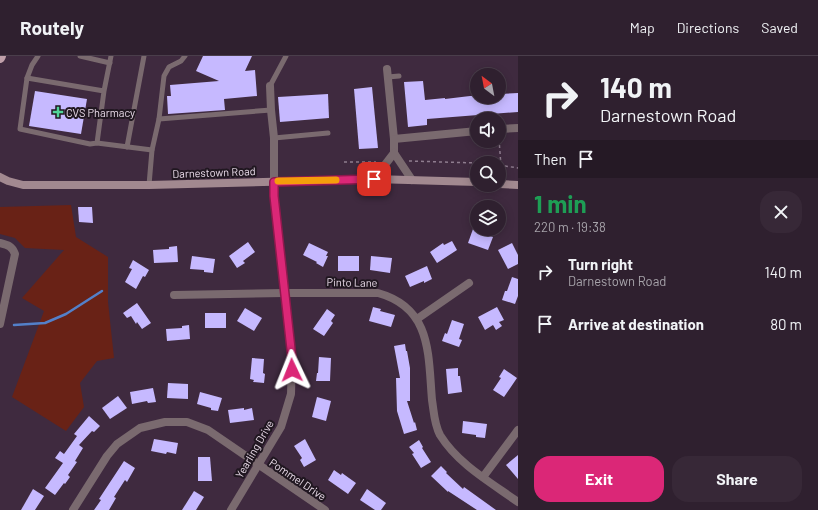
<!DOCTYPE html>
<html lang="en">
<head>
<meta charset="utf-8">
<style>
	:root { --surface:#2f202f; --page:#372837; --text:#f1f3f6; --muted:#a7a3aa; --line:#4a3e4b; --accent:#db2777 }
	body { margin:0; font-family:Barlow,sans-serif; background:var(--page); color:var(--text); height:100vh; display:flex; flex-direction:column; font-size:15px; white-space:nowrap }
	* { box-sizing:border-box; margin:0 }
	p { font-size:13px; color:var(--muted) }
	.icon { flex:none; width:22px; height:22px; fill:none; stroke:currentColor; stroke-width:2; stroke-linecap:round; stroke-linejoin:round }
	.map { position:relative; flex:1; overflow:hidden }
	.panel { display:flex; flex-direction:column; background:var(--surface); width:300px }
	.panel>* { flex:none }
	.banner { background:#2f202f; color:var(--text); overflow:hidden }
	.needle { width:26px; rotate:328deg }
	.tools { position:absolute; left:470px; top:12px; display:grid; gap:8px }
	.tools a { display:grid; place-items:center; width:36px; height:36px; border-radius:50%; background:var(--surface); box-shadow:0 2px 10px #0003,0 0 0 1px var(--line); font-size:20px }
	.pin { position:absolute; display:grid; place-items:center; width:34px; height:34px; color:#fff; margin:-17px; border-radius:8px; box-shadow:0 2px 6px #0006 }
	.me { position:absolute; width:44px; margin:-22px; rotate:358deg; stroke-linejoin:round; filter:drop-shadow(0 0 3px #0008) }
	.turn { display:flex; align-items:center; gap:14px; height:84px; padding:0 16px; font-size:18px }
	.turn .icon { width:52px; height:52px; stroke-width:2.5 }
	.turn b { display:block; font-size:28px; line-height:34px }
	.then { display:flex; align-items:center; height:38px; padding:0 16px; background:#0003; gap:8px; font-size:15px }
	.round { display:grid; place-items:center; flex:none; width:42px; height:42px; border-radius:16px; background:var(--page) }
	.overview { display:flex; align-items:center; justify-content:space-between; height:68px; padding:0 16px }
	h1 { font-size:24px; font-weight:700; line-height:30px; color:#1e9e55 }
	.button { display:flex; gap:8px; margin-top:auto; padding:8px 16px }
	.button a { flex:1; height:46px; border-radius:16px; background:var(--accent); color:#fff; font-size:16px; font-weight:700; line-height:46px; text-align:center }
	.button a+a { background:var(--page); color:var(--text) }
	ul { padding:0; list-style:none }
	li { display:flex; align-items:center; gap:12px; height:52px; padding:0 16px }
	li div { flex:1 }
	li b { display:block; font-size:15px }
	li em { font-style:normal }
	header { display:flex; align-items:center; gap:24px; box-sizing:border-box; height:56px; padding:0 20px; background:var(--surface); border-bottom:1px solid var(--line) }
	header strong { font-size:19px }
	nav { display:flex; gap:22px; margin-inline-start:auto; font-size:14px }
	main { display:flex; flex:1; min-height:0 }
	.map>svg:first-child { display:block }
	.green { fill:#692216 }
	.lines { fill:none; stroke-linecap:round; stroke-linejoin:round }
	.stream { stroke:#5380c9; stroke-width:2.5 }
	.building { fill:#c6b9ff }
	.path { stroke:#8f7d8f; stroke-width:1.5; stroke-dasharray:3 3; stroke-linecap:butt }
	.service { stroke:#7a6a6f; stroke-width:5 }
	.minor { stroke:#7a6a6f; stroke-width:8 }
	.secondary { stroke:#a28990; stroke-width:8 }
	.primary { stroke:#c0a0aa; stroke-width:10 }
	.route-casing { stroke:#8e194d; stroke-width:10 }
	.route { stroke:#db2777; stroke-width:7 }
	.slow { stroke:#f59e0b; stroke-width:7 }
	.poi-dot { fill:#50d398; stroke:#201720; stroke-width:1.5 }
	.labels { text-anchor:middle; dominant-baseline:central; stroke-width:4; stroke-linejoin:round; paint-order:stroke }
	.poi-label { font-size:11px; fill:#eadcea; stroke:#201720; text-anchor:start }
	.street-label { font-size:11px; fill:#eadcea; stroke:#201720 }
</style>
</head>
<body>
<header>
<strong>Routely</strong>
<nav><a>Map</a><a>Directions</a><a>Saved</a></nav>
</header>
<main>
<div class="map">
<svg width="518" height="454" viewBox="0 0 518 454">
	<rect width="100%" height="100%" fill="#3f2a3f"/>
	<polygon class="green" points="71,149 76,181 108,201 108,246 114,302 97,305 80,327 84,351 66,375 12,341 44,255 22,242 64,194 25,192 15,182 0,178 0,151"/>
	<g class="lines">
		<polyline class="stream" points="14,269 45,267 66,258 102,235"/>
	</g>
	<g class="building">
		<polygon points="203,0 252,0 245,15 255,14 257,40 224,43 225,54 168,58 167,40 171,40 170,29 219,25 196,15"/>
		<polygon points="423,25 425,44 445,42 445,43 470,40 499,41 499,38 518,37 518,56 427,63 427,69 408,71 404,26"/>
		<polygon points="372,31 378,92 359,93 354,33"/>
		<polygon points="35,35 87,43 81,78 29,70"/>
		<polygon points="328,38 329,62 280,66 278,41"/>
		<polygon points="78,151 92,151 93,167 79,166"/>
		<polygon points="473,173 493,181 488,194 468,187"/>
		<polygon points="452,185 457,194 437,207 430,196 443,187 444,189"/>
		<polygon points="248,186 255,196 243,205 245,207 237,212 229,200"/>
		<polygon points="309,187 328,196 326,200 328,200 323,211 316,207 317,206 303,199"/>
		<polygon points="512,187 518,199 518,208 508,213 498,194"/>
		<polygon points="177,190 178,206 154,207 153,194 169,193 169,191"/>
		<polygon points="192,200 215,203 213,217 204,216 204,214 190,213"/>
		<rect x="338" y="200" width="21" height="15"/>
		<polygon points="371,200 392,202 390,217 370,214"/>
		<polygon points="133,204 149,214 145,221 143,220 136,233 125,226 132,213 129,212"/>
		<polygon points="427,210 432,223 424,227 424,225 410,231 405,220"/>
		<polygon points="512,221 518,223 518,240 515,248 502,244 505,235 507,235"/>
		<polygon points="137,247 151,267 142,273 137,266 136,268 131,260 127,262 123,257"/>
		<polygon points="373,251 381,253 380,255 395,259 391,271 369,265"/>
		<polygon points="497,251 504,264 499,266 502,270 496,274 493,269 485,274 478,261"/>
		<polygon points="245,252 262,262 254,275 237,265"/>
		<polygon points="327,253 335,259 331,265 333,267 324,280 313,273"/>
		<rect x="205" y="257" width="21" height="15"/>
		<polygon points="452,264 464,268 459,283 462,284 459,291 442,285 445,277 447,278"/>
		<polygon points="189,269 190,283 167,285 166,273 182,272 182,270"/>
		<polygon points="405,288 406,295 407,295 410,312 410,345 407,345 414,367 415,366 417,374 404,378 397,355 396,322 400,322 394,290"/>
		<polygon points="319,301 331,302 330,325 316,325 317,317 318,317"/>
		<polygon points="252,302 264,303 263,317 265,318 264,327 253,326 254,324 250,323"/>
		<polygon points="458,312 458,320 460,320 462,336 448,338 446,313"/>
		<polygon points="504,313 517,322 504,341 493,334 501,322 499,321"/>
		<polygon points="168,327 188,328 188,343 167,342"/>
		<polygon points="153,332 156,346 148,347 147,345 132,348 130,336"/>
		<polygon points="200,336 222,342 218,355 211,354 211,352 197,348"/>
		<polygon points="118,340 127,352 110,363 102,352"/>
		<polygon points="317,341 331,345 326,365 312,361"/>
		<polygon points="244,352 244,354 252,352 254,364 230,367 228,354"/>
		<polygon points="89,360 100,370 94,376 92,375 79,389 83,392 75,405 77,406 68,419 70,421 65,428 64,427 55,439 45,432 63,407 55,402 60,395 64,398 77,380 74,378"/>
		<polygon points="463,365 487,368 485,382 476,381 476,379 462,377"/>
		<polygon points="154,383 178,387 176,398 167,396 166,398 151,395"/>
		<polygon points="305,383 316,404 304,411 300,404 302,402 294,390"/>
		<polygon points="419,384 423,391 422,392 431,406 421,412 412,398 414,397 409,391"/>
		<polygon points="518,399 518,423 506,409"/>
		<polygon points="198,401 210,401 212,425 198,425"/>
		<polygon points="124,405 135,412 127,426 125,424 114,441 116,442 109,454 94,454 101,444 99,443"/>
		<polygon points="441,410 447,416 446,417 463,433 464,431 496,454 477,454 448,435 448,436 431,420"/>
		<polygon points="334,414 341,419 342,417 356,427 348,438 328,424"/>
		<polygon points="33,433 44,440 35,454 21,454"/>
		<polygon points="367,433 386,447 381,454 375,454 360,444"/>
		<polygon points="194,435 204,441 196,454 182,454"/>
	</g>
	<g class="lines">
		<g class="path">
			<polyline points="499,83 501,110"/>
			<polyline points="409,105 477,107"/>
			<polyline points="344,106 376,106"/>
			<polyline points="499,109 518,112"/>
		</g>
		<g class="service">
			<polyline points="80,0 110,7"/>
			<polyline points="388,21 399,20"/>
			<polyline points="27,22 32,9 38,0"/>
			<polyline points="270,30 286,0"/>
			<polyline points="104,35 27,22 20,73 90,88 97,87 104,35 111,0"/>
			<polyline points="159,63 271,54"/>
			<polyline points="274,82 328,77"/>
			<polyline points="97,87 152,94"/>
			<polyline points="127,91 144,0"/>
			<polyline points="149,129 152,94 159,63 164,20 169,11 181,5 185,0"/>
		</g>
		<g class="minor">
			<polyline points="387,13 394,83 477,75"/>
			<polyline points="499,73 518,72"/>
			<polyline points="394,83 394,97 412,124"/>
			<polyline points="374,123 394,97"/>
			<path d="M0,187C8,189 12,190 15,198L0,268"/>
			<path d="M174,239L284,237H378C432,252 428,298 432,344C434,356 434,368 440,379C458,408 490,426 518,446"/>
			<polyline points="417,263 469,227"/>
			<polyline points="483,421 518,374"/>
			<polyline points="73,454 107,400 117,388 140,372 165,366 187,366 208,374 325,454"/>
			<polyline points="231,454 281,371 291,338 292,302 274,140 274,82 271,54 270,30"/>
		</g>
		<g class="secondary">
			<polyline points="0,121 8,125 23,129 149,129 374,123 477,126"/>
			<polyline points="499,128 518,129"/>
		</g>
		<polyline class="primary" points="0,2 1,0"/>
	</g>
	<g class="lines">
		<defs>
			<polyline id="route" points="292,314 292,302 274,140 274,126 374,123"/>
		</defs>
		<use href="#route" class="route-casing"/>
		<use href="#route" class="route"/>
		<polyline class="slow" points="278,125 336,124"/>
	</g>
	<path class="poi-dot" d="M56 50h4v4h4v4h-4v4h-4v-4h-4v-4h4z"/>
	<g class="labels">
		<g class="poi-label">
			<text x="66" y="56">CVS Pharmacy</text>
		</g>
		<g class="street-label">
			<text transform="translate(214 116) rotate(-2)">Darnestown Road</text>
			<text transform="translate(352 226) rotate(1)">Pinto Lane</text>
			<text transform="translate(254 393) rotate(-60)">Yearling Drive</text>
			<text transform="translate(298 423) rotate(34)">Pommel Drive</text>
		</g>
	</g>
</svg>
<div class="tools">
<a><svg class="needle" viewBox="-14 -14 28 28"><path d="M0-13l5 13h-10z" fill="#e53935"/><path d="M0 13l5-13h-10z" fill="#a7a3aa"/></svg></a>
<a><svg class="icon" aria-label="sound" viewBox="0 0 24 24"><path d="M4 9h4l5-4v14l-5-4H4zM17 9q2 3 0 6"/></svg></a>
<a><svg class="icon" aria-label="search" viewBox="0 0 24 24"><circle cx="10" cy="10" r="6"/><path d="M15 15l6 6"/></svg></a>
<a><svg class="icon" aria-label="layers" viewBox="0 0 24 24"><path d="M12 4l9 5-9 5-9-5zM3 14l9 5 9-5"/></svg></a>
</div>
<div class="pin" style="left:374px;top:123px;background:#d93025"><svg class="icon" aria-label="arrive" viewBox="0 0 24 24"><path d="M6 21V4h12l-3 4 3 4H6"/></svg></div>
<svg class="me" style="left:292px;top:314px" viewBox="-20 -20 40 40"><path d="M0-17L14 15 0 8-14 15z" fill="#db2777" stroke="#fff" stroke-width="4"/></svg>
</div>
<section class="panel">
<div class="banner">
<div class="turn"><svg class="icon" aria-label="right" viewBox="0 0 24 24"><path d="M7 20v-9h11M14 6l5 5-5 5"/></svg><div><b>140 m</b>Darnestown Road</div></div>
<div class="then">Then<svg class="icon" aria-label="arrive" viewBox="0 0 24 24"><path d="M6 21V4h12l-3 4 3 4H6"/></svg></div>
</div>
<div class="overview"><div><h1>1 min</h1><p>220 m · 19:38</p></div><a class="round"><svg class="icon" aria-label="close" viewBox="0 0 24 24"><path d="M6 6l12 12M18 6L6 18"/></svg></a></div>
<ul>
<li><svg class="icon" aria-label="right" viewBox="0 0 24 24"><path d="M7 20v-9h11M14 6l5 5-5 5"/></svg><div><b>Turn right</b><p>Darnestown Road</p></div><em>140 m</em></li>
<li><svg class="icon" aria-label="arrive" viewBox="0 0 24 24"><path d="M6 21V4h12l-3 4 3 4H6"/></svg><div><b>Arrive at destination</b></div><em>80 m</em></li>
</ul>
<div class="button"><a>Exit</a><a>Share</a></div>
</section>
</main>
</body>
</html>
